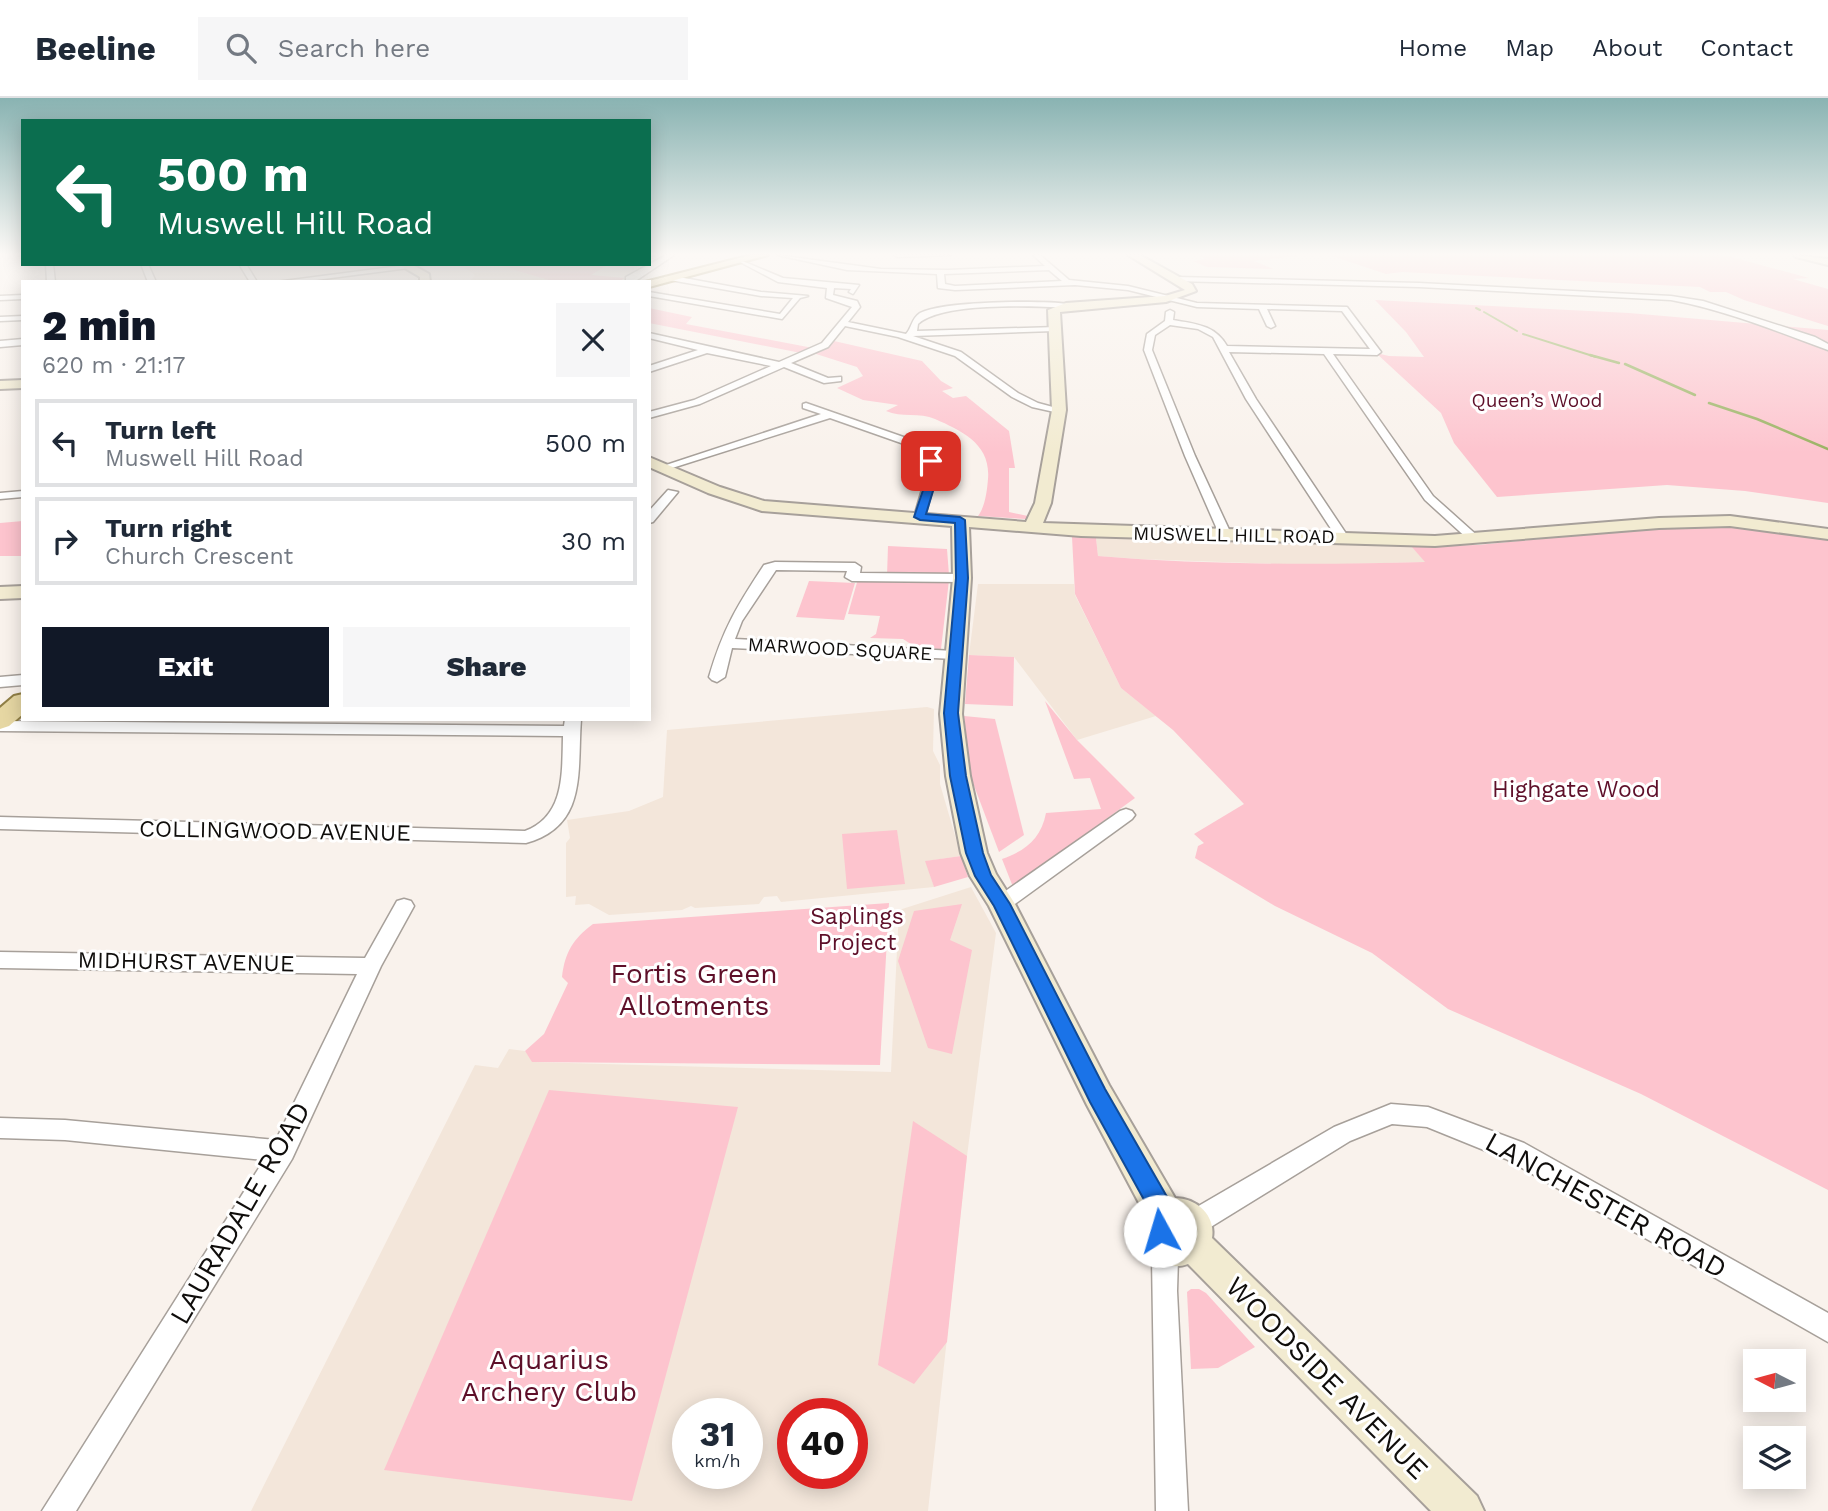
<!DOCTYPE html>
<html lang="en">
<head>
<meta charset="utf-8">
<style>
	:root { --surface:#fff; --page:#f6f6f7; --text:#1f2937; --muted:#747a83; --line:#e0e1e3; --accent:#111827 }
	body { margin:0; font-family:"Work Sans",sans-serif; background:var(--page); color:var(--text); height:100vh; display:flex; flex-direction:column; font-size:26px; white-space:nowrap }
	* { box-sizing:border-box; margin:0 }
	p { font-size:23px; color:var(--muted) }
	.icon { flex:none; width:38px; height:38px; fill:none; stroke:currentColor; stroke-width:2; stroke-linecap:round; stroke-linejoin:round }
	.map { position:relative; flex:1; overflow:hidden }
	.side { position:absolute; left:21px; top:182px; width:630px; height:441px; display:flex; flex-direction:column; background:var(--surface); border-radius:0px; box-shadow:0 4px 18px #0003 }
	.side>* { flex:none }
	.hud { position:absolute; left:21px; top:21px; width:630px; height:147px; border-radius:0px; box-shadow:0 4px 18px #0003; background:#0b6e4f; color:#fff; overflow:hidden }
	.needle { width:46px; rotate:276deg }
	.buttons { position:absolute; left:1743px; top:1251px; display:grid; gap:14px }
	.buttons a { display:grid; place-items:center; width:63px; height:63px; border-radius:0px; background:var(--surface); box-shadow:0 4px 18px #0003; font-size:35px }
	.speed { position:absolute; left:672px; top:1300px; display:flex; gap:14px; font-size:35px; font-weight:700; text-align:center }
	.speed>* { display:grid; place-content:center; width:91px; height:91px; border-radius:50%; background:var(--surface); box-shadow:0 4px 18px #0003; line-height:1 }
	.speed small { font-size:18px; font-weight:400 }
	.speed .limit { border:10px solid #d22; background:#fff; color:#111 }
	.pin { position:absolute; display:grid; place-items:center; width:60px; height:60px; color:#fff; margin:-30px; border-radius:14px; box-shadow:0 4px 10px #0006 }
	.me { position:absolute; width:77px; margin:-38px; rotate:354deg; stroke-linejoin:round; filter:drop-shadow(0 0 5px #0008) }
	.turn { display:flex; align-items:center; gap:24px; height:147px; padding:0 21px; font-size:32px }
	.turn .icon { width:91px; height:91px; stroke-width:2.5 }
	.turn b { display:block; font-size:49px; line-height:60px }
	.round { display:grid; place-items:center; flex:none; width:74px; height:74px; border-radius:0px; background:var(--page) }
	.overview { display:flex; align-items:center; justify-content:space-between; height:119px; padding:0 21px }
	h1 { font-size:42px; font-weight:800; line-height:52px; color:var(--accent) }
	.cta { display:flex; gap:14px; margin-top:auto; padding:14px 21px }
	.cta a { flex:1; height:80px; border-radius:0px; background:var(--accent); color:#fff; font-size:28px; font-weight:800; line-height:80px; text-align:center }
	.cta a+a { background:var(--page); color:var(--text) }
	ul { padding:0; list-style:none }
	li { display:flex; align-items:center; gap:21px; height:88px; margin:0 14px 10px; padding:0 7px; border:4px solid var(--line); border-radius:0px }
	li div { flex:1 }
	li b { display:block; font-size:26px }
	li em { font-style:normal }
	header { display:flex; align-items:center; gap:42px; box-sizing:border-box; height:98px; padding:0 35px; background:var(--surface); border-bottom:2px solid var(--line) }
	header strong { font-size:33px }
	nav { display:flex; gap:38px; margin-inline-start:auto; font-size:24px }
	.search { width:490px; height:63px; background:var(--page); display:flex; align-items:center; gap:18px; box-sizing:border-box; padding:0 24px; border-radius:0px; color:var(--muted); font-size:26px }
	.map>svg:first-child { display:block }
	.built { fill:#f3e6da; fill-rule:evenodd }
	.green { fill:#fdc4ce }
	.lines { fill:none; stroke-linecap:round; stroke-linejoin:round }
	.stream-far1 { stroke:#9ab262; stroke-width:2 }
	.stream { stroke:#9ab262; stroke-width:2.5 }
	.street-casing { stroke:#a7a09a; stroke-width:3 }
	.secondary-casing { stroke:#a7a09a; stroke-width:4 }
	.primary-casing { stroke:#907f46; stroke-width:4 }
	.street { fill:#fff; fill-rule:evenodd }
	.secondary { fill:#f2ebd1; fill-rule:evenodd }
	.primary { fill:#e6d7a3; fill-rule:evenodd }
	.route { fill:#1a73e8; stroke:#114b97; stroke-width:2 }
	.labels { text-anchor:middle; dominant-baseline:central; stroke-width:6; stroke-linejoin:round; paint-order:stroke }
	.far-park-label { font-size:19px; fill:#5e0f29; stroke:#fff }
	.far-street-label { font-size:19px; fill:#0f0d0b; stroke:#fff }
	.park-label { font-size:23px; fill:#5e0f29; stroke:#fff }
	.street-label { font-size:23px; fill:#0f0d0b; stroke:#fff }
	.near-park-label { font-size:28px; fill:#5e0f29; stroke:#fff }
	.near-street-label { font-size:28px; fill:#0f0d0b; stroke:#fff }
</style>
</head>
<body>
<header>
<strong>Beeline</strong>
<div class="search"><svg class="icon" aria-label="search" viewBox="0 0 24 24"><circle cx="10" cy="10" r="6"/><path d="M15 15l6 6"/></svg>Search here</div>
<nav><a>Home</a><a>Map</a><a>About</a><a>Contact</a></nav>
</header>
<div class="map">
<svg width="1828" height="1413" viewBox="0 0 1828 1413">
	<rect width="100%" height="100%" fill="#f9f2ec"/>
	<g class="built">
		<polygon points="481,166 495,166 555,184 469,184 475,177 465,170"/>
		<polygon points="1096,440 1411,448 1426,464 1306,467 1139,461 1098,458"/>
		<polygon points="978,486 1074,486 1075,497 1121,590 1156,618 1077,642 1014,559 969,557"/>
		<polygon points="927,609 934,611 933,653 940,667 940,686 961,758 926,763 934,789 781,804 777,798 764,799 759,806 695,810 691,808 682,812 609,817 589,806 575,807 576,798 566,799 566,745 570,740 567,722 629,713 663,699 667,632"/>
		<path d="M971,789L996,835L967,1058L928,1413H251L475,967L498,970L509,951L525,953L533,964L891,974L899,812ZM688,1316H747V1376H688ZM793,1316H852V1376H793Z"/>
	</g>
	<g class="green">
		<polygon points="1197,157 1305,157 1254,163 1273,171 1207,169 1193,163 1206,161"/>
		<polygon points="1329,157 1724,157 1809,180 1793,181 1828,191 1828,228 1744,202 1726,194 1710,194 1700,189 1402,174 1386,176"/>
		<polygon points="495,166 609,166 591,177 625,180 618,184 555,184"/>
		<polygon points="1375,202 1629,215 1828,232 1828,405 1745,393 1667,387 1497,399 1454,345 1441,315 1376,255 1389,258 1424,259 1406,234"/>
		<polygon points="649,210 692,219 686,226 813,250 801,255 649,225"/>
		<path d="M834,243L922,263L941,283L953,290L942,293L953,300L966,298L1009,333L1015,370H1009V414L1028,418L1026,421L978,418C985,409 987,393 988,381C991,346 962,333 935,321C920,314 901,320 886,313L898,307L863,302L837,290L863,278L857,269L813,255L828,249Z"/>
		<polygon points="23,423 23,458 0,458 0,425"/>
		<path d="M1704,425H1731L1828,438V1092L1641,996L1448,911L1372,855L1275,808L1195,760L1198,748L1204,745L1194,736L1244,706L1173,632L1121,590L1075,496L1072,439L1096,440L1098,458C1207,467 1316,467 1425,464L1411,448L1478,447Z"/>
		<polygon points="888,448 947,451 949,477 887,478"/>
		<polygon points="858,481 949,482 941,551 917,550 903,541 870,540 876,536 880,518 848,516"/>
		<polygon points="809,483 855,485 844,522 796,519"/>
		<polygon points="969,557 1014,559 1013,608 965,606"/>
		<path d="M1045,603L1077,642L1135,700L1013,789L1002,761C1025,753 1041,741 1046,715L1101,711L1090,680L1074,681Z"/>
		<polygon points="964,618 995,621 1024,737 999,754 970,677"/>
		<polygon points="897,732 905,786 847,791 842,736"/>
		<polygon points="961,758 968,779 934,789 925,763"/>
		<path d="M889,805L880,967L532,964L525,953L544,936L568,885L562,879C565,854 573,841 593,826Z"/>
		<polygon points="962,806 950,842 972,852 952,956 928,950 898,863 914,813"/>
		<polygon points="549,992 738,1009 632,1403 384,1372"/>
		<polygon points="913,1023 967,1058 947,1244 914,1286 878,1267"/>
		<polygon points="1191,1191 1199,1191 1206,1195 1255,1249 1218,1270 1191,1271 1187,1194"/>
	</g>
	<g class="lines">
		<g class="stream-far1">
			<polyline points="1476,210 1480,212"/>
			<polyline points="1484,214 1517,233"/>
			<polyline points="1523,236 1596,259"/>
		</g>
		<g class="stream">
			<polyline points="1590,257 1619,265"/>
			<polyline points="1625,266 1695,297"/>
			<polyline points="1709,305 1757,321 1828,351"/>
		</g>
		<defs>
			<g id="street">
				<polygon points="666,157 674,157 634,184 626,184 626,179"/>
				<path d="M777,157L881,171L948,172L1045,168L1033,157H1040L1069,182L1128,188L1197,205L1347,209L1381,254L1377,257L1333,256L1433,398L1480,440L1470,443L1425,402L1324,256L1229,254L1256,301L1349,440L1339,443L1246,301L1213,239L1198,231L1170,227L1155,237L1152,252L1195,358L1232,438L1226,442L1220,438L1185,358L1144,252L1147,236L1165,223L1166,214L1170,212L1174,214L1173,222C1196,226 1215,227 1227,248L1370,251L1342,213L1267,211L1275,228L1271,230L1267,228L1259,211L1197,209L1128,192L1075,187L955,192L938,190L937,176L847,172ZM1049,172L1062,183L955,188L945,186L944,176Z"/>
				<polygon points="894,157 951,157 897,159"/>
				<path d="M740,162L783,180L859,187L853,196L849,194L851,191L834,190L833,197L857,203L860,209L848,224L906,236C912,230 911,221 920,215C942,203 1042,202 1069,206L1066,210C1033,208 942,204 918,226L917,233L1057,229L1054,233L913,238L961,254L1018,295L1038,305L1064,312L1059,315L1032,309L1012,299L955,258L898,239L845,228L828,249L791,265L828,280L841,279V283L824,285L784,269L700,306L649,320V314L694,302L771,268L707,255L649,274V268L698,252L649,240V235L779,264L822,245L852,209L826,200L827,190L778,184L740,164Z"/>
				<polygon points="46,166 53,166 55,184 47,184"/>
				<polygon points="141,166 148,166 156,184 148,184"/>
				<polygon points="239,166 246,166 257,184 250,184"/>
				<polygon points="407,167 409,170 300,184 276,184"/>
				<polygon points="673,178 761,194 808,198 800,200 782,221 649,198 649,194 780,216 793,200 761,198 670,182"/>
				<path d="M1177,179L1419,185L1671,198L1703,203L1815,239L1828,246V252C1776,233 1725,212 1671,202L1419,189L1174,183Z"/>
				<polygon points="23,197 23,201 0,202 0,198"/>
				<polygon points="23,218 23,222 0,223 0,219"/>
				<polygon points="23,241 23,247 0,249 0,243"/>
				<polygon points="806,305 912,342 929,353 938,371 924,422 914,419 928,371 921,357 904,346 830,320 669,371 660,369 821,316 803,310 803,306"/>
				<polygon points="668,392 678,394 653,424 649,425 649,413"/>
				<polygon points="23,393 23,399 0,401 0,395"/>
				<path d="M775,464L855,465L861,469L860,475L962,476L969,480L962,484L852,483L845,479L847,473L776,472L742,523L735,541L954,553L961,557L954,561L732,550L725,579L717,584L712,582L709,579C723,531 737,508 764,467Z"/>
				<polygon points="23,577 23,587 0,589 0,579"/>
				<path d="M565,621H581C577,673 588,728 526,745L0,731V719L525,733C565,718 562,675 563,638L0,633V623L564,628Z"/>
				<polygon points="1126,711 1132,713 1135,717 1132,721 1008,811 994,811 991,806 994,801 1120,713"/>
				<polygon points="404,801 411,803 414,808 381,868 292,1061 76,1413 42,1413 264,1062 65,1042 0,1040 0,1020 65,1022 276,1042 357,876 0,870 0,854 365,860 397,803"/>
				<polygon points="1391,1006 1428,1009 1524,1045 1828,1215 1828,1244 1506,1061 1427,1029 1392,1026 1350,1043 1201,1135 1192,1138 1183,1135 1179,1126 1183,1117 1334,1029"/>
				<polygon points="1170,1135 1179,1139 1183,1148 1178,1160 1177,1193 1188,1413 1156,1413 1152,1160 1161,1139"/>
			</g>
			<g id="secondary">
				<path d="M1128,157H1140L1192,186L1196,193L1166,204L1060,214L1066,312L1051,405L1043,425L1435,438L1659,420L1730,418L1828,431V441L1730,428L1659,430L1435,448L1081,438L969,429L971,480L962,616L970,678L987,755L996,776L1015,806L1109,987L1175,1100C1196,1100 1216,1117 1212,1140L1477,1398L1484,1413H1431L1188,1166C1159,1177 1136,1145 1147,1120L1087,1007L989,808L970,778L961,755L946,678L940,616L953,480L952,428L762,413L708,395L649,369V359L720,389L764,403L1026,424L1035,405L1052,312L1048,212L1066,205L1165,198L1185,192Z"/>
				<polygon points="1794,157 1828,161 1828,167 1796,159"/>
				<polygon points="398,166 411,166 429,176 430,184 420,184 420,179"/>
				<polygon points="23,282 23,290 0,291 0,283"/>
				<polygon points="23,488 23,500 0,501 0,489"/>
			</g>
			<g id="primary">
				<polygon points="751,157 768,157 649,189 649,184 645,184"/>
				<polygon points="23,596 23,616 9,628 0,631 0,610 14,598"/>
			</g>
		</defs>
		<use href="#street" class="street-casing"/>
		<use href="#secondary" class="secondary-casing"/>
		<use href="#primary" class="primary-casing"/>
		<use href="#street" class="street"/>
		<use href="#secondary" class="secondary"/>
		<use href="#primary" class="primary"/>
	</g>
	<linearGradient id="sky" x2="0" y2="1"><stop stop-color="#89b3b2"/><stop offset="0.44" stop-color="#fcf9f6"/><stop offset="1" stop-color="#fcf9f6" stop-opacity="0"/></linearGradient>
	<rect width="1828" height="355" fill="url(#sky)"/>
	<polygon class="route" points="928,361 936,363 936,383 926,416 960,419 965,422 968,480 958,615 966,678 983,755 991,777 1010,806 1105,991 1174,1111 1177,1119 1168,1141 1160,1144 1151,1141 1148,1127 1153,1118 1090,1004 994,808 975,778 966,755 950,678 944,615 956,480 955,425 920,422 914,419 926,383"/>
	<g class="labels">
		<g class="far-park-label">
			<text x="1537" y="302">Queen’s Wood</text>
		</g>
		<g class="far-street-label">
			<text transform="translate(1234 437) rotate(1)">MUSWELL HILL ROAD</text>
			<text transform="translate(840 551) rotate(3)">MARWOOD SQUARE</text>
		</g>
		<g class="park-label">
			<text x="1576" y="691">Highgate Wood</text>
			<text x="857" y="818">Saplings<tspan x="857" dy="26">Project</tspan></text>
		</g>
		<g class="street-label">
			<text transform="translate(275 733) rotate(1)">COLLINGWOOD AVENUE</text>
			<text transform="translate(186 864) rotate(1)">MIDHURST AVENUE</text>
		</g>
		<g class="near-park-label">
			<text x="694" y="875">Fortis Green<tspan x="694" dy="32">Allotments</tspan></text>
			<text x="549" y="1261">Aquarius<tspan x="549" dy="32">Archery Club</tspan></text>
		</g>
		<g class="near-street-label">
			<text transform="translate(1606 1107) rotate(29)">LANCHESTER ROAD</text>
			<text transform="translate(240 1115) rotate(-60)">LAURADALE ROAD</text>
			<text transform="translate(1327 1280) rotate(45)">WOODSIDE AVENUE</text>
		</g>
	</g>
</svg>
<div class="buttons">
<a><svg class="needle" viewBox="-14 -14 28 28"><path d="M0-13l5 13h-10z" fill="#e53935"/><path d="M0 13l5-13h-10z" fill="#747a83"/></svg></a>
<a><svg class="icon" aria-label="layers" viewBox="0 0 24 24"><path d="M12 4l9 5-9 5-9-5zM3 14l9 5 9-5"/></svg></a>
</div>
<div class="speed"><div>31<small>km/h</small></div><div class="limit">40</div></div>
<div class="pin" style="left:931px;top:363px;background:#d93025"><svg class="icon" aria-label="arrive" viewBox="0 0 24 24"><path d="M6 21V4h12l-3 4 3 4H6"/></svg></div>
<svg class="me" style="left:1160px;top:1133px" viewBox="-20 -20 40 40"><circle r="19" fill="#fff"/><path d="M0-13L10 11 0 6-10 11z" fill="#1a73e8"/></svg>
<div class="hud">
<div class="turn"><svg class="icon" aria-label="left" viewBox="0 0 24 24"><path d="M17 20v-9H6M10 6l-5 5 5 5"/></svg><div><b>500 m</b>Muswell Hill Road</div></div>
</div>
<section class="side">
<div class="overview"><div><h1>2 min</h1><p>620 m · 21:17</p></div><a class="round"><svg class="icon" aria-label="close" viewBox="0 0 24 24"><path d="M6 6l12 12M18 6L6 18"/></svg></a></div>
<ul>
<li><svg class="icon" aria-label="left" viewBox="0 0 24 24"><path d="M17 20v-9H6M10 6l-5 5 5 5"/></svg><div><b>Turn left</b><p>Muswell Hill Road</p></div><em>500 m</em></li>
<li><svg class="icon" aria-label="right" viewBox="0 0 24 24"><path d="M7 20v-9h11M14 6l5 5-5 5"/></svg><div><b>Turn right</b><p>Church Crescent</p></div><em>30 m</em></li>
</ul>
<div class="cta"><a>Exit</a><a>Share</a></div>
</section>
</div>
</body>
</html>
